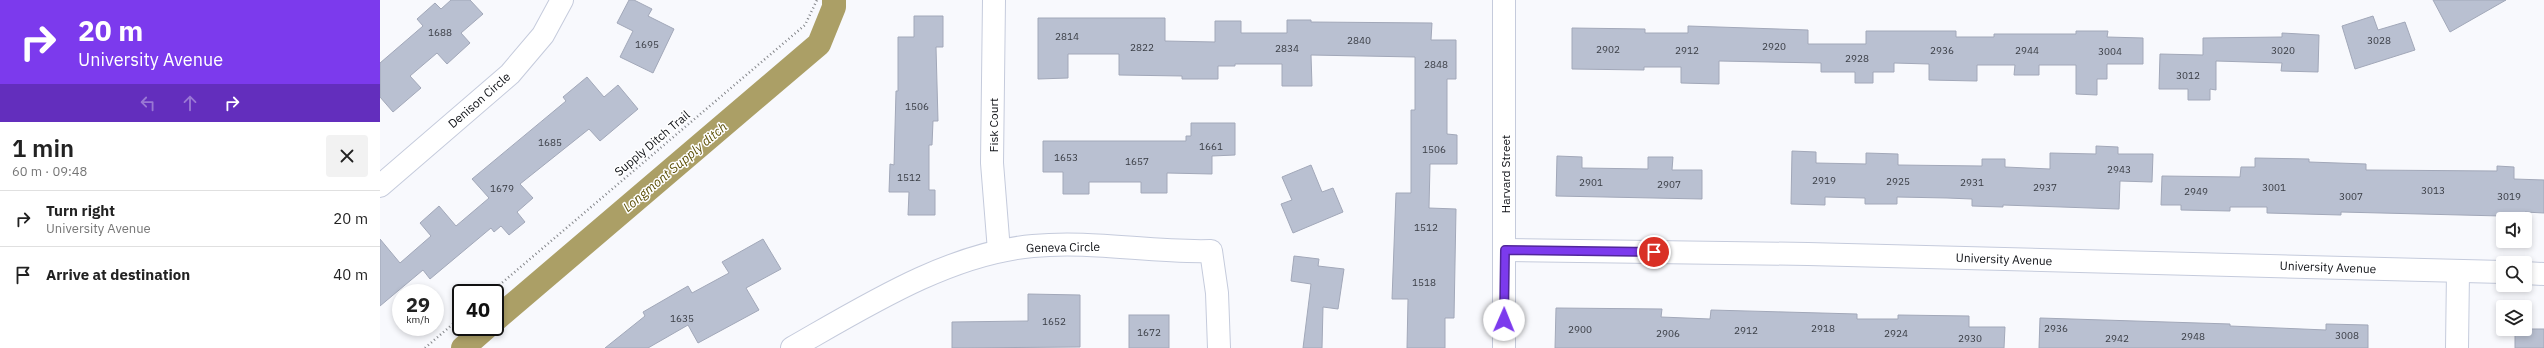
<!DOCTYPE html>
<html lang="en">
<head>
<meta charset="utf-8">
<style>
	:root { --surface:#fff; --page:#f2f2f2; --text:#222; --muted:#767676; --line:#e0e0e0 }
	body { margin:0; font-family:"IBM Plex Sans",sans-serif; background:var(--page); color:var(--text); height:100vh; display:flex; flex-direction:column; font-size:15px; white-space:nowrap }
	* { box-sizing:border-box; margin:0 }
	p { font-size:13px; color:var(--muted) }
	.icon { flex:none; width:22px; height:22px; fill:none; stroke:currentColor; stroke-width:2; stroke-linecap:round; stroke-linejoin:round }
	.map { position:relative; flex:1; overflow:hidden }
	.side { display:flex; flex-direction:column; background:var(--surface); width:380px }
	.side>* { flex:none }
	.guide { background:#7c3aed; color:#fff; overflow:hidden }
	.controls { position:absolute; left:2116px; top:212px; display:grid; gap:8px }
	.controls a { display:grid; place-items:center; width:36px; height:36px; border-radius:4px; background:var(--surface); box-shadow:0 2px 6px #0003; font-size:20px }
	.speed { position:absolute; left:12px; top:284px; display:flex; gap:8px; font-size:20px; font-weight:700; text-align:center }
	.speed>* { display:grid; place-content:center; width:52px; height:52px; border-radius:50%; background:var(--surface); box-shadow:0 2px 6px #0003; line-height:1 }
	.speed small { font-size:10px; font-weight:400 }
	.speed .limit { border:2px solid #111; border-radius:6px; background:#fff; color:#111 }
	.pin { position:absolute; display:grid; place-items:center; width:34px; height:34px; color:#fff; margin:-17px; border:2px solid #fff; border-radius:50%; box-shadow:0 1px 4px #0007 }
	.me { position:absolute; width:44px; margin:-22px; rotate:1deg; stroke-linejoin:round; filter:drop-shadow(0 0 3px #0008) }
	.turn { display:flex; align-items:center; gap:14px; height:84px; padding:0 12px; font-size:18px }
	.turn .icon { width:52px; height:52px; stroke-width:2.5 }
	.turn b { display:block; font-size:28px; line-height:34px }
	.lanes { display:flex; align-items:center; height:38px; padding:0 12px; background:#0003; justify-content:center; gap:20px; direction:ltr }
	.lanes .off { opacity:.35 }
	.round { display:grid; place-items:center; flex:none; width:42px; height:42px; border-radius:4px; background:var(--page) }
	.overview { display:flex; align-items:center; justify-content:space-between; height:68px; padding:0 12px }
	h1 { font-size:24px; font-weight:600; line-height:30px }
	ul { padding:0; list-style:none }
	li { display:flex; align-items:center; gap:12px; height:56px; padding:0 12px; border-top:1px solid var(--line) }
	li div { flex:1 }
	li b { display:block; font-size:15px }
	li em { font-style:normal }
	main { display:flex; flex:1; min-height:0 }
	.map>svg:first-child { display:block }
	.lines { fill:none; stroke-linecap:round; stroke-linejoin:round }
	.canal { stroke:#ab9f66; stroke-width:24 }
	.building { fill:#b9c0d1; stroke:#a2a8b9 }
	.minor-casing { stroke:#c5cbdc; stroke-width:24 }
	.path { stroke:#828488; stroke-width:2.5; stroke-dasharray:1 3; stroke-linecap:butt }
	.minor { stroke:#fff; stroke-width:22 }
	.route-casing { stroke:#51269a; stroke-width:10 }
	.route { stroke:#7c3aed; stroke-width:7 }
	.labels { text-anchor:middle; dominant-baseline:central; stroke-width:3; stroke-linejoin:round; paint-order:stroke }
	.number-label { font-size:10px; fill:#393c44 }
	.street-label { font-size:12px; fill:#0e1015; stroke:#fff }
	.water-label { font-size:13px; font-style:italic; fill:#5d5007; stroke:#fff }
</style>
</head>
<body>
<main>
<section class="side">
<div class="guide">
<div class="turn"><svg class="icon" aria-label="right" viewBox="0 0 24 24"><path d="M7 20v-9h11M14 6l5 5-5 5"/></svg><div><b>20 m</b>University Avenue</div></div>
<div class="lanes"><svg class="icon off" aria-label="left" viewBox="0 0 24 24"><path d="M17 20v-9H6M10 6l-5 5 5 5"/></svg><svg class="icon off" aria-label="ahead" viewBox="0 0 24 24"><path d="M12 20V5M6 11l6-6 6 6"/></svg><svg class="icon" aria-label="right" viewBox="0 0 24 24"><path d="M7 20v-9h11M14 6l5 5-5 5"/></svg></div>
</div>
<div class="overview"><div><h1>1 min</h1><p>60 m · 09:48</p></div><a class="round"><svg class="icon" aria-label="close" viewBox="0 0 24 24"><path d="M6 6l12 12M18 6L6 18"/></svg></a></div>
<ul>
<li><svg class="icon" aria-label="right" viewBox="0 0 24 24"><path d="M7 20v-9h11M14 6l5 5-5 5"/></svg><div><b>Turn right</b><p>University Avenue</p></div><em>20 m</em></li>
<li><svg class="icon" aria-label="arrive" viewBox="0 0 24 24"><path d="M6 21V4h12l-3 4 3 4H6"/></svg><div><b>Arrive at destination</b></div><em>40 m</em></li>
</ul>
</section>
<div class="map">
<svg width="2164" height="348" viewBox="0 0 2164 348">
	<rect width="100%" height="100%" fill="#f8f9fd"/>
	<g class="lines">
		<g class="canal">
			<polyline points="115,320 439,44 454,7 454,0"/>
			<polyline points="83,348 107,327"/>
		</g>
	</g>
	<g class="building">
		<polygon points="71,0 90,0 103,14 81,33 90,43 67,64 57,53 30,76 41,88 13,112 0,97 0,63 43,26 37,19 55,3 61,9"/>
		<polygon points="249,0 254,0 272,9 268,16 294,29 273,73 240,57 253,31 237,23"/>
		<polygon points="2053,0 2126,0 2070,32"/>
		<polygon points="534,16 563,16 563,47 556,47 558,121 553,121 552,145 549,145 549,190 555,190 555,215 528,215 529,192 509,192 510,164 514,165 516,91 518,91 518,37 534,37"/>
		<polygon points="1993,16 1998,30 2025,22 2035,50 1975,69 1962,26"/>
		<polygon points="658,18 785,18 785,41 835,42 835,21 861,21 861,33 907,33 907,20 931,20 931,22 1052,23 1051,40 1076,40 1076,79 1067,79 1067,134 1077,135 1077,164 1050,164 1049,208 1076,209 1074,318 1065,318 1065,348 1027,348 1028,299 1012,299 1016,193 1031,193 1031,110 1035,110 1035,57 931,55 932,86 902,86 902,64 855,64 855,66 838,66 838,79 802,79 802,76 739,75 739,54 688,54 688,78 658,79"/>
		<polygon points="1308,26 1428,30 1428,44 1486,44 1486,31 1576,31 1576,37 1614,37 1614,34 1696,34 1696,31 1728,31 1727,37 1763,38 1763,64 1727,64 1727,79 1717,79 1717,95 1696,94 1696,65 1659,65 1659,75 1634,75 1635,65 1597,65 1597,81 1549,80 1549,64 1514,63 1514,72 1493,72 1493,83 1475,83 1475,72 1441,72 1441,63 1339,61 1339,84 1301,83 1301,67 1264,67 1264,70 1192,69 1192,28 1265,29 1265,33 1308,33"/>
		<polygon points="1902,33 1939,35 1938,72 1901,71 1902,63 1836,61 1836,90 1830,89 1830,100 1808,100 1808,89 1779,89 1780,54 1823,55 1823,38 1902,37"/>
		<polygon points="207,77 224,97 238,85 258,109 220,141 209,129 140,184 153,198 137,212 145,222 129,235 121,226 114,232 111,228 50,279 43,270 0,306 0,239 20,263 51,236 40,223 59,206 76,226 109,198 92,179 186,101 183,97"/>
		<polygon points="811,123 855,123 855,155 832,156 832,174 787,173 787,193 761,193 761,182 709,182 709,194 683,194 683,172 663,172 663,141 806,141 806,136 811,136"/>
		<polygon points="1716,146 1738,147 1738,154 1773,154 1772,182 1740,181 1739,209 1623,205 1623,207 1592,206 1592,199 1567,198 1517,197 1517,204 1485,204 1485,198 1445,197 1445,205 1411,204 1412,151 1436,152 1436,163 1486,164 1486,153 1518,154 1518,165 1602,166 1602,159 1625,159 1625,167 1670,169 1670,153 1716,154"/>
		<polygon points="1177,156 1202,157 1202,168 1268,169 1268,157 1293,157 1292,170 1322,170 1322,199 1176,196"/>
		<polygon points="1875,158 1929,159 1929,162 1986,164 1986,170 2117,171 2117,166 2134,167 2134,179 2164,180 2164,213 2145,212 2144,219 2121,219 2121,216 1961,212 1961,215 1887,213 1887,207 1850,207 1850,211 1801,210 1801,205 1781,205 1782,176 1860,177 1861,167 1875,167"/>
		<polygon points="931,165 942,192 953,188 963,212 913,233 901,204 912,200 902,177"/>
		<polygon points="383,239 401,269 366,288 379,310 318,343 308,325 268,348 225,348 265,316 263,312 308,286 312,293 349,273 342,262"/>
		<polygon points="914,256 939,259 938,266 964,269 958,309 943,307 942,348 923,348 931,284 911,281"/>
		<polygon points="648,294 700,295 700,347 572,348 572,322 648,321"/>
		<polygon points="1176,308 1282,309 1281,317 1330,319 1331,310 1477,314 1477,319 1518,319 1518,315 1589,316 1589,327 1625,327 1624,348 1175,348"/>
		<rect x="749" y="315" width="40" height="33"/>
		<polygon points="1660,318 1850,324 1850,326 1946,330 1946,324 1988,325 1988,348 1659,348"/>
		<rect x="2135" y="329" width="29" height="19"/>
	</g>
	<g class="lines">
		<defs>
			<g id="minor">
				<polyline points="614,0 612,163 619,251"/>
				<polyline points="0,186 130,74 163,35 182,0"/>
				<polyline points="1125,250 1428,254 2123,272"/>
				<polyline points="2145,273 2164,274"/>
				<path d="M412,348C484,307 569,253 653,246C712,240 772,253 831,251L837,293L839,348"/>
				<polyline points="1124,348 1124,0"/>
				<polyline points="2077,348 2078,271"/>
			</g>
		</defs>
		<use href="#minor" class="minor-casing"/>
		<g class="path">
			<polyline points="110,293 425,25 437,0"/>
			<polyline points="45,348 81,317"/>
		</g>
		<use href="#minor" class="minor"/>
	</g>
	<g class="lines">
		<defs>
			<polyline id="route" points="1124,320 1125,250 1274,252"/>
		</defs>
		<use href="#route" class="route-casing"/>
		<use href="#route" class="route"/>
	</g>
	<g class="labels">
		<g class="number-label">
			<text x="60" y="32">1688</text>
			<text x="687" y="36">2814</text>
			<text x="979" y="40">2840</text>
			<text x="1999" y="40">3028</text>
			<text x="267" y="44">1695</text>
			<text x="1394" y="46">2920</text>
			<text x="762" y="47">2822</text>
			<text x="907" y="48">2834</text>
			<text x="1228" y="49">2902</text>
			<text x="1307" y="50">2912</text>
			<text x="1562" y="50">2936</text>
			<text x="1647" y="50">2944</text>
			<text x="1903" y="50">3020</text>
			<text x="1730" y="51">3004</text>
			<text x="1477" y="58">2928</text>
			<text x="1056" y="64">2848</text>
			<text x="1808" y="75">3012</text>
			<text x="537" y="106">1506</text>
			<text x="170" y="142">1685</text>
			<text x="831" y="146">1661</text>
			<text x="1054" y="149">1506</text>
			<text x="686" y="157">1653</text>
			<text x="757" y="161">1657</text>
			<text x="1739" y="169">2943</text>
			<text x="529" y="177">1512</text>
			<text x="1444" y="180">2919</text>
			<text x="1518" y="181">2925</text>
			<text x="1211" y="182">2901</text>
			<text x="1592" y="182">2931</text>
			<text x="1289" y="184">2907</text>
			<text x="1665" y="187">2937</text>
			<text x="1894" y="187">3001</text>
			<text x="122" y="188">1679</text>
			<text x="2053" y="190">3013</text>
			<text x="1816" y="191">2949</text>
			<text x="1971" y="196">3007</text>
			<text x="2129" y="196">3019</text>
			<text x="1046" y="227">1512</text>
			<text x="1044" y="282">1518</text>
			<text x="302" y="318">1635</text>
			<text x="674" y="321">1652</text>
			<text x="1443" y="328">2918</text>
			<text x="1676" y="328">2936</text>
			<text x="1200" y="329">2900</text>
			<text x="1366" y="330">2912</text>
			<text x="769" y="332">1672</text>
			<text x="1288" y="333">2906</text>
			<text x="1516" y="333">2924</text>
			<text x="1967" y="335">3008</text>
			<text x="1813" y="336">2948</text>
			<text x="1590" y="338">2930</text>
			<text x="1737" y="338">2942</text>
		</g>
		<g class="street-label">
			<text transform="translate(99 100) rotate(-41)">Denison Circle</text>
			<text transform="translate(613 125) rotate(-90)">Fisk Court</text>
			<text transform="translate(272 143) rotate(-40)">Supply Ditch Trail</text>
			<text transform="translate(1125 174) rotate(-90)">Harvard Street</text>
			<text transform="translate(683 247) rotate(-1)">Geneva Circle</text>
			<text transform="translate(1624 259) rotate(2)">University Avenue</text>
			<text transform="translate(1948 267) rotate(2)">University Avenue</text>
		</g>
		<g class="water-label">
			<text transform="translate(295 167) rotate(-40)">Longmont Supply ditch</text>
		</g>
	</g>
</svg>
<div class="controls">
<a><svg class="icon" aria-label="sound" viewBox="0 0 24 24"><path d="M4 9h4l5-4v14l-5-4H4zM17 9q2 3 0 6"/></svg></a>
<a><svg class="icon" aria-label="search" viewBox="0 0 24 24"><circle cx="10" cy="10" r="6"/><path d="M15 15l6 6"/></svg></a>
<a><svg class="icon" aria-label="layers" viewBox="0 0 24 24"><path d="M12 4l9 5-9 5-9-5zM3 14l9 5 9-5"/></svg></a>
</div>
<div class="speed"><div>29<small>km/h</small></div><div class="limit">40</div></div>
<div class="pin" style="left:1274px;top:252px;background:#d93025"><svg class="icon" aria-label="arrive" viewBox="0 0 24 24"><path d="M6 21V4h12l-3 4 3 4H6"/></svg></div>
<svg class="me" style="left:1124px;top:320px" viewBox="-20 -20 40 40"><circle r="19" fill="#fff"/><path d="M0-13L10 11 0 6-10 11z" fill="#7c3aed"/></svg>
</div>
</main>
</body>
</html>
